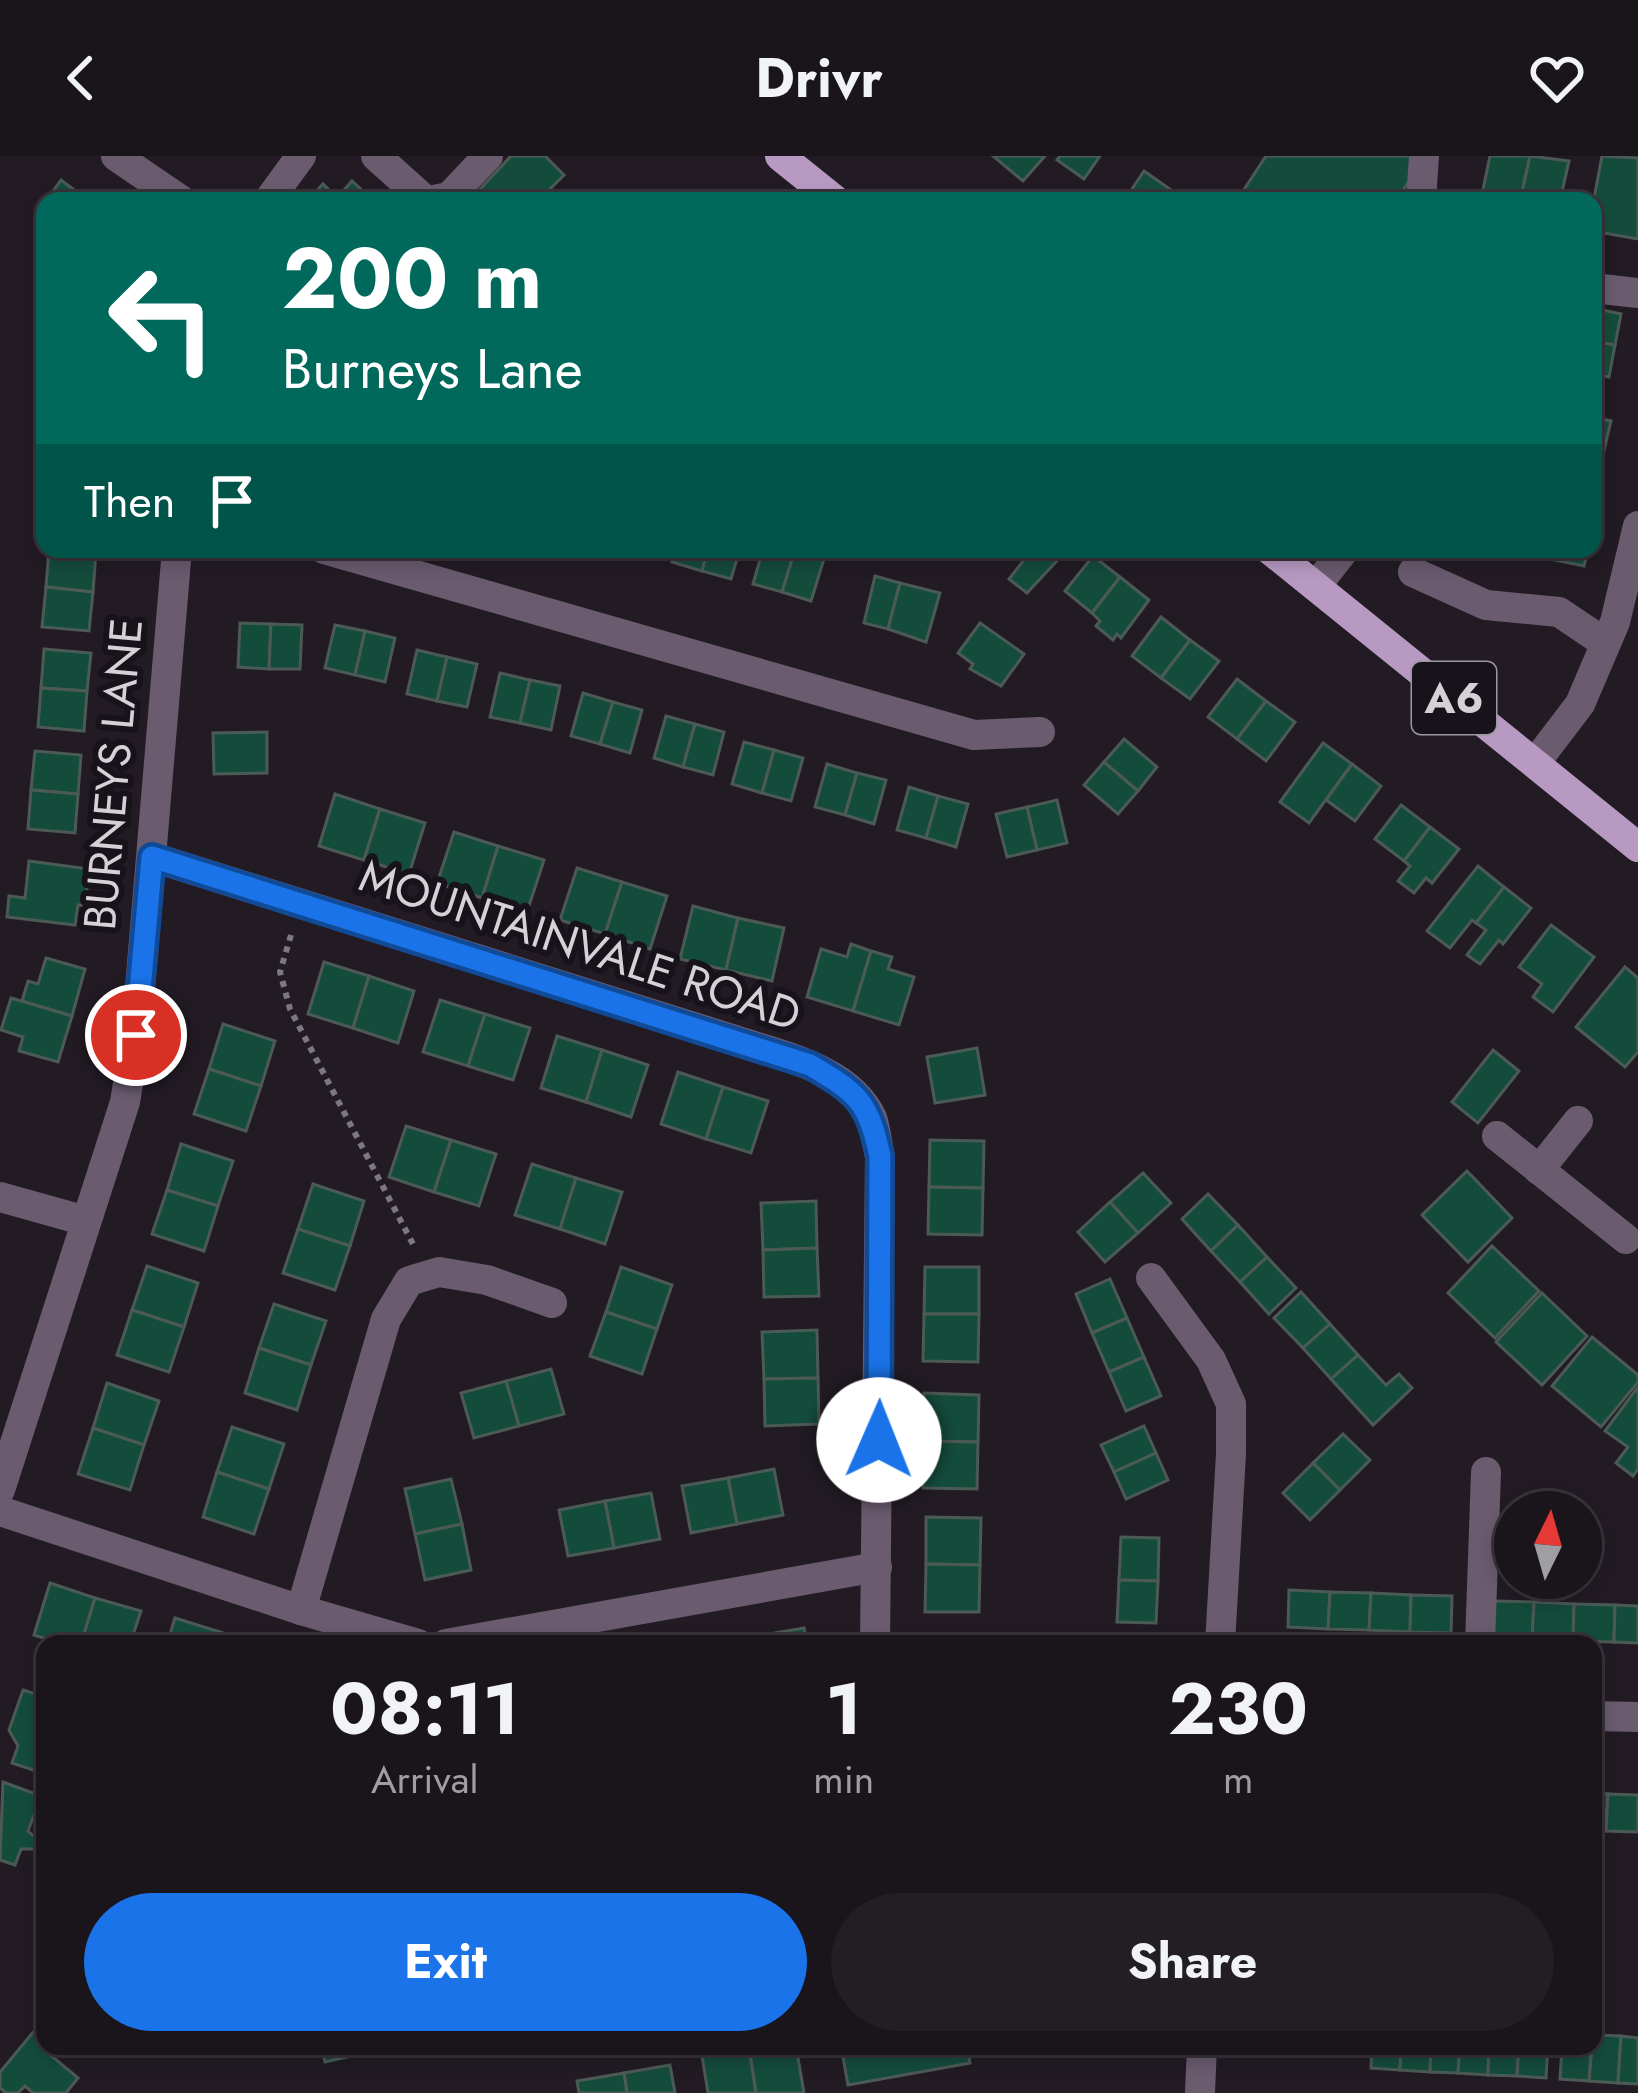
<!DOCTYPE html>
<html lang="en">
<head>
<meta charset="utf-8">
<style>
	:root { --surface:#1a141b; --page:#231d24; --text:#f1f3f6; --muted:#9f9ea3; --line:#38333a; --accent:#1a73e8 }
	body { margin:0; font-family:Jost,sans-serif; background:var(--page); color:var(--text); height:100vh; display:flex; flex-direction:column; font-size:45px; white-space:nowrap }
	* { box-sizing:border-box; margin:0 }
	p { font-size:39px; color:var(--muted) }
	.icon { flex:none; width:66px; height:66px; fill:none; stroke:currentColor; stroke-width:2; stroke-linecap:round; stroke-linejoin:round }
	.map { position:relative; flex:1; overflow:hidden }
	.details { position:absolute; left:36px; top:1479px; width:1566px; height:420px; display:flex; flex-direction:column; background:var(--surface); border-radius:24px; box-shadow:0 6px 18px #0003,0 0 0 3px var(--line) }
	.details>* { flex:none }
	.guide { position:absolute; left:36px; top:36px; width:1566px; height:366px; border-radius:24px; box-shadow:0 6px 18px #0003,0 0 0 3px var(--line); background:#00695c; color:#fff; overflow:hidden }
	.needle { width:78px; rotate:5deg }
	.controls { position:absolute; left:1494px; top:1335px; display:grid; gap:24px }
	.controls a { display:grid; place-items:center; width:108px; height:108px; border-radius:50%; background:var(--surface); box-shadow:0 6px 18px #0003,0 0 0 3px var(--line); font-size:60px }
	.pin { position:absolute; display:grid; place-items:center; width:102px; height:102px; color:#fff; margin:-51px; border:6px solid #fff; border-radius:50%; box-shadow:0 3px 12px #0007 }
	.me { position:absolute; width:132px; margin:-66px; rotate:1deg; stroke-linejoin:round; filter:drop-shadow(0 0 9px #0008) }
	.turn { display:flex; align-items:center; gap:42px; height:252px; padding:0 48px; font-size:54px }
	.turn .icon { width:156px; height:156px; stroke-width:2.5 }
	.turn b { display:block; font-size:84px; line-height:102px }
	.then { display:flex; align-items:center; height:114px; padding:0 48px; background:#0003; gap:24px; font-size:45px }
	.eta { display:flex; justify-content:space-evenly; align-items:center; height:204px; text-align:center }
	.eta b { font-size:72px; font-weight:700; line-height:84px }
	.cta { display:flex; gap:24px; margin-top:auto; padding:24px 48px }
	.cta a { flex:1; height:138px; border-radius:72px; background:var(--accent); color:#fff; font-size:48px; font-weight:700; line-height:138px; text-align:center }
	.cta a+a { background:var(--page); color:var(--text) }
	header { display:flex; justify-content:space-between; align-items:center; height:156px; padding:0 48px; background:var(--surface); font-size:54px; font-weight:700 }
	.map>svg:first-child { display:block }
	.building { fill:#144c3c; stroke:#4c5a55; stroke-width:3 }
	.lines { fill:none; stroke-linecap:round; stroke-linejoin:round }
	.path { stroke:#7d787f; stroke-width:6; stroke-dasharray:6 6; stroke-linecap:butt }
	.minor { stroke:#6a5b6f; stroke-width:30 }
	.major { stroke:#b799c2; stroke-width:30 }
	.route-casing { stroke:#114b97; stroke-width:30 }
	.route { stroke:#1a73e8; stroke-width:21 }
	.labels { text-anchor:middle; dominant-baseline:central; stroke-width:12; stroke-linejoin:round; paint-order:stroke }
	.shield { fill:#18121b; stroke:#9c989f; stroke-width:3 }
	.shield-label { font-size:42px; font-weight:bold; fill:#d5d1d7 }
	.street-label { font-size:45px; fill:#d5d1d7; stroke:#18121b }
</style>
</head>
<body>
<header><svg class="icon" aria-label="back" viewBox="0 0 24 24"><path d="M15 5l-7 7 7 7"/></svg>Drivr<svg class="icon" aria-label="heart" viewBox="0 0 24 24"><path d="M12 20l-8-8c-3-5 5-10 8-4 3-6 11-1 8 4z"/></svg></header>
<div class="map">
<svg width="1638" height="1937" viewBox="0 0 1638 1937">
	<rect width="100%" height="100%" fill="#221b24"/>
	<g class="building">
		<polygon points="511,0 545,0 564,19 538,45 469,45"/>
		<polygon points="993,0 1045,0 1023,25"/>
		<polygon points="1060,0 1100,0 1084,23 1057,4"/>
		<polygon points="1266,0 1410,0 1416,14 1396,45 1258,45 1243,35"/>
		<polygon points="1490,0 1530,0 1520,45 1482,38"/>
		<polygon points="1530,0 1569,5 1560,45 1520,45"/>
		<polygon points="1602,0 1638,2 1638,83 1593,75 1593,48"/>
		<polygon points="1144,15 1177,38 1172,45 1124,45"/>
		<polygon points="61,24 89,45 46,45"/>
		<polygon points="352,25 374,45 307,45 323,28 337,42"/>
		<polygon points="1593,152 1621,158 1615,189 1593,185"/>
		<polygon points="1593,185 1615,189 1609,221 1593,218"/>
		<polygon points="1593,261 1611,265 1601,307 1593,305"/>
		<polygon points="49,393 96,396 93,436 46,431"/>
		<polygon points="676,393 708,393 702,415 672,406"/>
		<polygon points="708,393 740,393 731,423 702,415"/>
		<polygon points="763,393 795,394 782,436 753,428"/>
		<polygon points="1022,393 1068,393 1027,437 1009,423 1024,404 1017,399"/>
		<polygon points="1547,393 1588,393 1584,410 1545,402"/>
		<polygon points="795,394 824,403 811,445 782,436"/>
		<polygon points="1093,400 1120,421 1092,457 1065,435"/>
		<polygon points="875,420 900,427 888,473 864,467"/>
		<polygon points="1120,421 1149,444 1121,482 1117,478 1113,484 1096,470 1100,465 1092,457"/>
		<polygon points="900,427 940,437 926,486 888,473"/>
		<polygon points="46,431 93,436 89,475 42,471"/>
		<polygon points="1161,461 1190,484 1161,522 1132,500"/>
		<polygon points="240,467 271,468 269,513 238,511"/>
		<polygon points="980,467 1024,498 1001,530 970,513 973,508 958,497"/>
		<polygon points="271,468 302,469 300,513 269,513"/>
		<polygon points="335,469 365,475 355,519 325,512"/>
		<polygon points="365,475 395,482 385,526 355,519"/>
		<polygon points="1190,484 1219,505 1190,543 1161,522"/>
		<polygon points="44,493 91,497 87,535 41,532"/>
		<polygon points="417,494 447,501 437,545 407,538"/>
		<polygon points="447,501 477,508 467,551 437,545"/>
		<polygon points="500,517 530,524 520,567 490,561"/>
		<polygon points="1237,523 1266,545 1237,583 1208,561"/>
		<polygon points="530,524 560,530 551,574 520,567"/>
		<polygon points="41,532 87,535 84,575 38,571"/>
		<polygon points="583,537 613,546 600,588 571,580"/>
		<polygon points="1266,545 1295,566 1266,605 1237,583"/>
		<polygon points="613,546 642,554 630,597 600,588"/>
		<polygon points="666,560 695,568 683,611 654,602"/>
		<polygon points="695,568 724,576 713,619 683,611"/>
		<polygon points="267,576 267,617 214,618 213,577"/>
		<polygon points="1124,583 1157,611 1138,635 1104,606"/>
		<polygon points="744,586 774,594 762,637 732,628"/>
		<polygon points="1323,587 1352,608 1309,667 1280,646"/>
		<polygon points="774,594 803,602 791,645 762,637"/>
		<polygon points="35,595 81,599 78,638 31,634"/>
		<polygon points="1104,606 1138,635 1118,658 1084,629"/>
		<polygon points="827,608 857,617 845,659 815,651"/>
		<polygon points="1352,608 1381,630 1355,665 1326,644"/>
		<polygon points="857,617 886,624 874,668 845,659"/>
		<polygon points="909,631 938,640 926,682 897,674"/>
		<polygon points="31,634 78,638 75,677 28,673"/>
		<polygon points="335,638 380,653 364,704 319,690"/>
		<polygon points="938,640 968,648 956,691 926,682"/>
		<polygon points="1057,644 1067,687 1037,694 1027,651"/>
		<polygon points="1401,649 1430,671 1404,705 1375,683"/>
		<polygon points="1027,651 1037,694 1007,701 996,658"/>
		<polygon points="380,653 425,667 409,718 364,704"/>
		<polygon points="1430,671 1459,693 1432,727 1426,722 1414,737 1398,725 1410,710 1404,705"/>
		<polygon points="454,676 498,690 482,742 437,727"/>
		<polygon points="498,690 544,704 527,756 482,742"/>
		<polygon points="29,705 89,713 85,750 78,749 75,769 7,761 9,740 25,742"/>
		<polygon points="1478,710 1504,731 1476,767 1472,764 1450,792 1427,775"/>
		<polygon points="577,712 622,726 605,778 560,764"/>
		<polygon points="622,726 667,740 650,793 605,778"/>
		<polygon points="1504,731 1531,752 1503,788 1499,784 1480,808 1467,799 1486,774 1476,767"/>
		<polygon points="693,750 738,762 726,814 680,803"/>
		<polygon points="738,762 784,772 772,825 726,814"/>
		<polygon points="1551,769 1594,801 1553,856 1533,841 1542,828 1519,811"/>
		<polygon points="851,788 871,795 853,855 807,841 821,793 847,801"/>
		<polygon points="871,795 892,801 888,813 914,821 899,869 853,855"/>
		<polygon points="46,802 85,813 72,860 22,845 28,825 38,828"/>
		<polygon points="324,806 369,820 353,872 308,858"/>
		<polygon points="1625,811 1638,822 1638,896 1625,911 1576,871"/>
		<polygon points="369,820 414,835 398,887 353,872"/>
		<polygon points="11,842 72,860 58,906 19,895 23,881 1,874"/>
		<polygon points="440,844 485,858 468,910 423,896"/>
		<polygon points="485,858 530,872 513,924 468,910"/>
		<polygon points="223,868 275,885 261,930 209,913"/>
		<polygon points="557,880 602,894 586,946 541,932"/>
		<polygon points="977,892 985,939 935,947 927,901"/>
		<polygon points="602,894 648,909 631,961 586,946"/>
		<polygon points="1493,894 1519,915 1478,967 1452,946"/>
		<polygon points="209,913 261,930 246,975 194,958"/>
		<polygon points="678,916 723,931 706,983 661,968"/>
		<polygon points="723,931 768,945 751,997 706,983"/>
		<polygon points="406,970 451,984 434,1036 389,1021"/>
		<polygon points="451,984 496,998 479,1050 434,1036"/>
		<polygon points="930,984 984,985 983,1032 929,1031"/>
		<polygon points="181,988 233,1005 218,1050 167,1034"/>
		<polygon points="532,1008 576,1022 560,1073 515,1059"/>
		<polygon points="1467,1015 1512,1062 1468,1106 1422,1059"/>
		<polygon points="1143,1017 1171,1047 1138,1077 1110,1046"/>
		<polygon points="576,1022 622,1036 605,1088 560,1073"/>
		<polygon points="313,1028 364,1045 350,1090 298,1073"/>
		<polygon points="929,1031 983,1032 982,1079 928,1078"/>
		<polygon points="167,1034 218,1050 204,1095 152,1078"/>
		<polygon points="1208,1038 1238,1069 1211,1095 1182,1063"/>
		<polygon points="816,1045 817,1092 763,1094 761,1047"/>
		<polygon points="1110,1046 1138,1077 1105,1106 1078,1076"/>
		<polygon points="1238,1069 1267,1101 1240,1126 1211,1095"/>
		<polygon points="298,1073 350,1090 335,1134 283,1117"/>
		<polygon points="1492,1090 1539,1135 1495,1182 1448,1137"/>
		<polygon points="817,1092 819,1140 764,1141 763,1094"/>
		<polygon points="1267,1101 1296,1132 1269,1158 1240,1126"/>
		<polygon points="147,1110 198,1127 184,1171 132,1154"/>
		<polygon points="621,1111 672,1129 657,1173 606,1156"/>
		<polygon points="925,1111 979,1111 979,1158 924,1158"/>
		<polygon points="1110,1123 1127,1162 1092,1177 1076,1138"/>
		<polygon points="1301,1136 1330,1168 1303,1192 1274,1162"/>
		<polygon points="1542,1137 1587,1180 1542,1229 1496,1186"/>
		<polygon points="274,1148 326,1165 311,1209 259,1192"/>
		<polygon points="132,1154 184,1171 169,1216 117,1199"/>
		<polygon points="606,1156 657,1173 642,1218 590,1200"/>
		<polygon points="924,1158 979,1158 978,1206 923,1205"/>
		<polygon points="1127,1162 1144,1201 1109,1216 1092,1177"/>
		<polygon points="1330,1168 1358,1199 1331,1223 1303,1192"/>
		<polygon points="817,1174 818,1222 764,1223 762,1176"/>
		<polygon points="1592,1181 1638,1219 1638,1226 1601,1271 1552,1230"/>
		<polygon points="259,1192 311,1209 297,1254 245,1237"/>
		<polygon points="1358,1199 1386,1229 1399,1218 1412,1232 1373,1269 1331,1223"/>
		<polygon points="1144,1201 1161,1240 1126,1255 1109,1216"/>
		<polygon points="551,1213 564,1258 519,1270 506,1225"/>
		<polygon points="818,1222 819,1268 765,1270 764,1223"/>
		<polygon points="506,1225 519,1270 474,1282 461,1237"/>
		<polygon points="107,1227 159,1245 144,1289 93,1272"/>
		<polygon points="1638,1231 1638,1313 1633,1320 1616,1307 1628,1291 1605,1275"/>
		<polygon points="924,1237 979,1239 978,1286 923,1285"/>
		<polygon points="1144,1270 1156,1297 1114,1316 1101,1289"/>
		<polygon points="232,1271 284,1288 269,1333 217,1316"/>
		<polygon points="93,1272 144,1289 130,1334 78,1318"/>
		<polygon points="1343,1278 1370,1304 1340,1334 1313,1307"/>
		<polygon points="923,1285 978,1286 977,1333 923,1332"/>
		<polygon points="1156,1297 1168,1324 1126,1343 1114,1316"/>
		<polygon points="1313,1307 1340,1334 1310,1364 1283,1337"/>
		<polygon points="774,1313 783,1359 737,1368 728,1322"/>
		<polygon points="217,1316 269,1333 254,1378 203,1361"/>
		<polygon points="728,1322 737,1368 691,1377 682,1330"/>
		<polygon points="451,1323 462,1368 415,1378 405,1333"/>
		<polygon points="651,1337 660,1383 614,1392 605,1345"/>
		<polygon points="605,1345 614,1392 568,1400 559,1354"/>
		<polygon points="926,1361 981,1362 980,1409 926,1408"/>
		<polygon points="462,1368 471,1414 425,1424 415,1378"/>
		<polygon points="1121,1381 1159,1382 1158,1425 1119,1424"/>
		<polygon points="926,1408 980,1409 979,1456 925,1456"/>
		<polygon points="1119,1424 1158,1425 1156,1467 1117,1466"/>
		<polygon points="50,1427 95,1442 81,1488 62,1488 34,1479"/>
		<polygon points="1289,1434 1330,1436 1328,1473 1288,1471"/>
		<polygon points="1330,1436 1371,1437 1369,1474 1328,1473"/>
		<polygon points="1371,1437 1411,1439 1410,1476 1369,1474"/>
		<polygon points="1411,1439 1452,1440 1451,1477 1410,1476"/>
		<polygon points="95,1442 141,1455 130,1488 81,1488"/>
		<polygon points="1493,1445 1534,1446 1532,1483 1492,1482"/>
		<polygon points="1534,1446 1574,1448 1573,1485 1532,1483"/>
		<polygon points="1574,1448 1615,1449 1614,1486 1573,1485"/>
		<polygon points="1615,1449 1638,1450 1638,1487 1614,1486"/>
		<polygon points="175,1462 220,1476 216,1488 167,1488"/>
		<polygon points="804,1472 807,1488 759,1488 758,1480"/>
		<polygon points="220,1476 257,1488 216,1488"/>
		<polygon points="23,1534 45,1541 45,1618 12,1607 18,1590 9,1574"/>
		<polygon points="3,1626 41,1640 28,1675 38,1684 35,1693 21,1693 15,1709 0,1704"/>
		<polygon points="1593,1637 1608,1638 1606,1675 1593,1674"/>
		<polygon points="1608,1638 1638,1639 1638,1676 1606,1675"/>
		<polygon points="45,1862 45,1890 53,1890 48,1897 78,1922 66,1937 33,1937 25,1930 18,1937 6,1937 0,1932 0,1916"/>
		<polygon points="1593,1879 1621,1880 1618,1927 1589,1925"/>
		<polygon points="1621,1880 1638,1882 1638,1928 1618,1927"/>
		<polygon points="321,1890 396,1890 325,1906"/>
		<polygon points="796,1890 804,1937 756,1937 749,1892"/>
		<polygon points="841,1890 967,1890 970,1907 848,1929"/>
		<polygon points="1372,1890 1401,1890 1400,1914 1371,1912"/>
		<polygon points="1401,1890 1431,1890 1430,1916 1400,1914"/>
		<polygon points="1431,1890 1460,1890 1458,1917 1430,1916"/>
		<polygon points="1460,1890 1489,1890 1488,1919 1458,1917"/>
		<polygon points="1489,1890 1519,1890 1517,1920 1488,1919"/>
		<polygon points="1519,1890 1548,1890 1546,1922 1517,1920"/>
		<polygon points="1562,1890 1591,1890 1589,1925 1560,1923"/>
		<polygon points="749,1892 756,1937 708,1937 702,1900"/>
		<polygon points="670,1909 675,1937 627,1937 624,1917"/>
		<polygon points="624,1917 627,1937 579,1937 577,1925"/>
	</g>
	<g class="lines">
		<polyline class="path" points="291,779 280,816 290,853 415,1092"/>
		<g class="minor">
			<polyline points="116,0 182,45"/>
			<polyline points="376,0 426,45"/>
			<polyline points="268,45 301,0"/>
			<polyline points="428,45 449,41 488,0"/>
			<polyline points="1421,45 1424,0"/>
			<polyline points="1593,132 1638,137"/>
			<polyline points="324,393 974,579 1040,576"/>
			<polyline points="1413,416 1486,449 1559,456 1605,487"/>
			<polyline points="1316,430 1345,393"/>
			<polyline points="1535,607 1580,548 1615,466 1638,370"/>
			<path d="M152,701L732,883C779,899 849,912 872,962C876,973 877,989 880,1000L875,1488"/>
			<polyline points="1497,980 1626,1083"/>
			<polyline points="1539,1014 1578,965"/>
			<polyline points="0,1041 86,1065"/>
			<polyline points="1151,1122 1211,1204 1231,1248 1231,1298 1220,1488"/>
			<polyline points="0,1334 125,946 136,879 177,393"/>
			<polyline points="0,1355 301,1454 418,1488"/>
			<polyline points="301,1454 386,1163 409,1125 439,1116 487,1124 552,1147"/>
			<polyline points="446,1488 877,1411"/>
			<polyline points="1480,1488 1486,1316"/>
			<polyline points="1593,1560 1638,1561"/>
			<polyline points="1200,1937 1202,1890"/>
		</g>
		<g class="major">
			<polyline points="780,0 836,45"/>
			<polyline points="1269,393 1638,691"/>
		</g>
	</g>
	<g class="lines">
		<defs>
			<path id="route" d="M136,879L152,701L810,909C858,937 868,945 880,1000L879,1284"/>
		</defs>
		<use href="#route" class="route-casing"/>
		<use href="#route" class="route"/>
	</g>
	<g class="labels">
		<rect class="shield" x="1412" y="506" width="84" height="72" rx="9"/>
		<g class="shield-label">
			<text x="1454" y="542">A6</text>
		</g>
		<g class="street-label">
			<text transform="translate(113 618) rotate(-85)">BURNEYS LANE</text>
			<text transform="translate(580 789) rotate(18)">MOUNTAINVALE ROAD</text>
		</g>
	</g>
</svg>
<div class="controls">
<a><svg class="needle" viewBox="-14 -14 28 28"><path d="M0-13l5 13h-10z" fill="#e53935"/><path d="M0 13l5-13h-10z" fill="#9f9ea3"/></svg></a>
</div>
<div class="pin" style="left:136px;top:879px;background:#d93025"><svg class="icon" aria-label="arrive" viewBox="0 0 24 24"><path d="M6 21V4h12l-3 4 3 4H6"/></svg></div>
<svg class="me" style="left:879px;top:1284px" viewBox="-20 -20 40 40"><circle r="19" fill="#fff"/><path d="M0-13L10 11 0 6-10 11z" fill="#1a73e8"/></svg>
<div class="guide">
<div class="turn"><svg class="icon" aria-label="left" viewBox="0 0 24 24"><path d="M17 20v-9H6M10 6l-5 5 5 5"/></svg><div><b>200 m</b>Burneys Lane</div></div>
<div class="then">Then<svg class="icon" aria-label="arrive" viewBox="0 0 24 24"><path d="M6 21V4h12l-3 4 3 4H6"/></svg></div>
</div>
<section class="details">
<div class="eta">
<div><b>08:11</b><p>Arrival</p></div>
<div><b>1</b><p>min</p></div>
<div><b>230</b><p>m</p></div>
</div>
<div class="cta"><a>Exit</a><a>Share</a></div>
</section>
</div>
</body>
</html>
